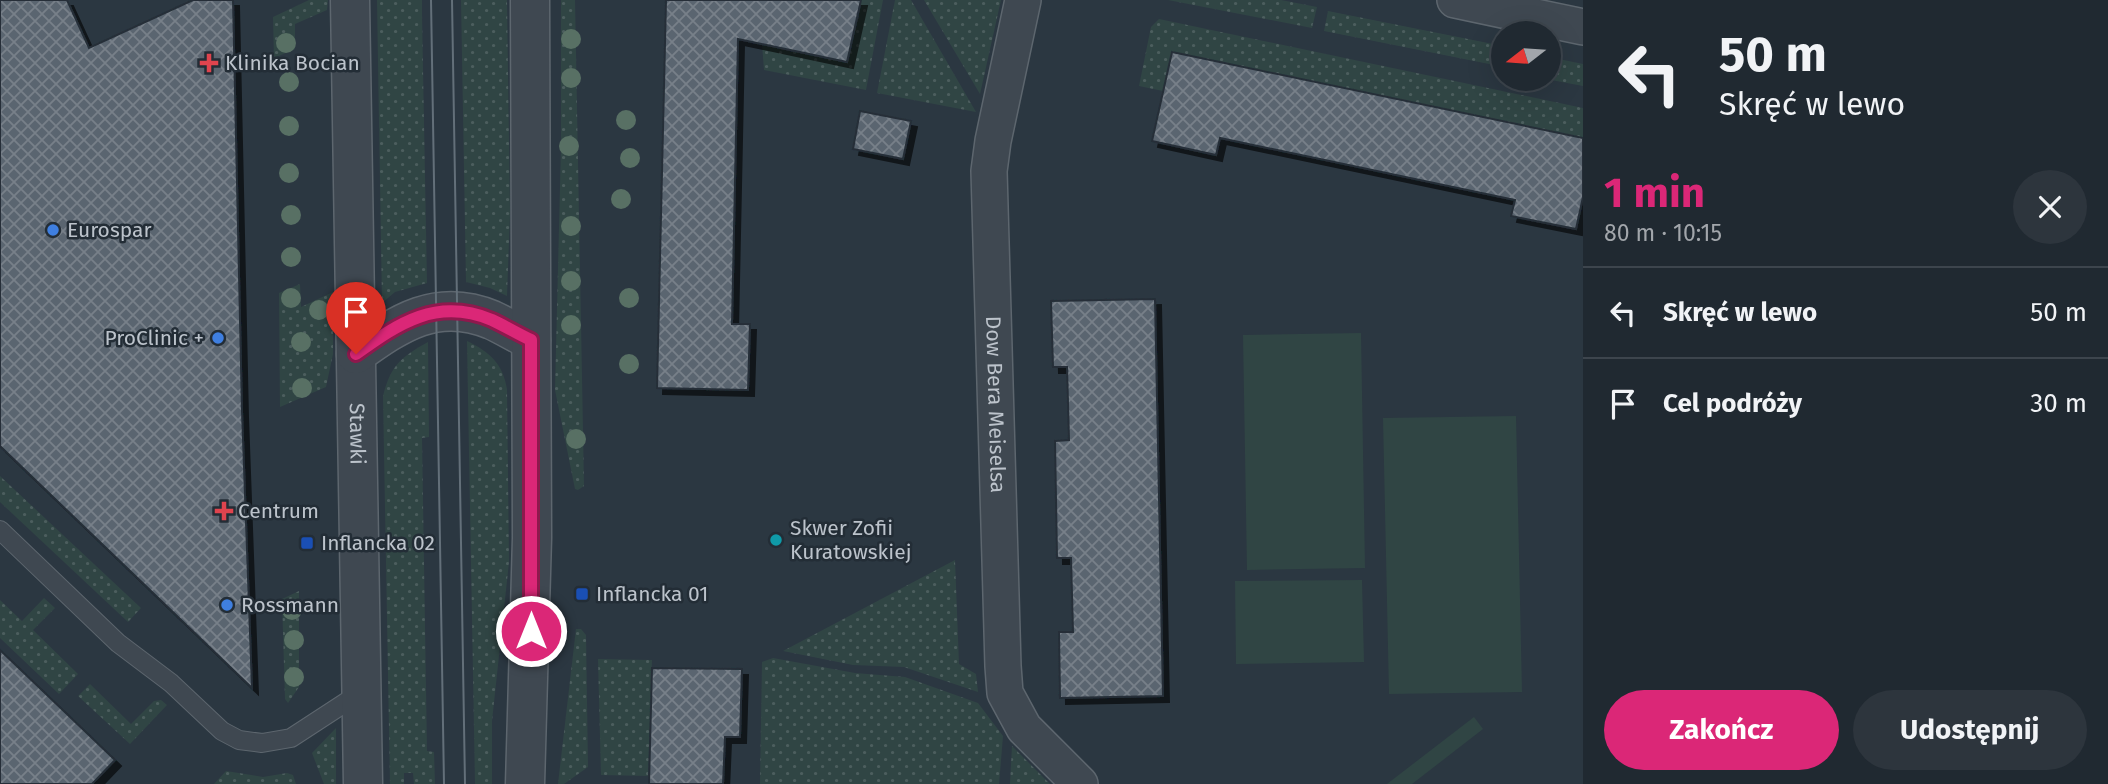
<!DOCTYPE html>
<html lang="pl">
<head>
<meta charset="utf-8">
<style>
	:root { --surface:#202931; --page:#2d353d; --text:#f1f3f6; --muted:#a2a6ab; --line:#3d454d; --accent:#db2777 }
	body { margin:0; font-family:"Fira Sans",sans-serif; background:var(--page); color:var(--text); height:100vh; display:flex; flex-direction:column; font-size:26px; white-space:nowrap }
	* { box-sizing:border-box; margin:0 }
	p { font-size:23px; color:var(--muted) }
	.icon { flex:none; width:38px; height:38px; fill:none; stroke:currentColor; stroke-width:2; stroke-linecap:round; stroke-linejoin:round }
	.map { position:relative; flex:1; overflow:hidden }
	.drawer { display:flex; flex-direction:column; background:var(--surface); width:525px }
	.drawer>* { flex:none }
	.banner { background:#202931; color:var(--text); overflow:hidden }
	.needle { width:46px; rotate:253deg }
	.fabs { position:absolute; left:1491px; top:21px; display:grid; gap:14px }
	.fabs a { display:grid; place-items:center; width:70px; height:70px; border-radius:50%; background:var(--surface); box-shadow:0 7px 28px #0002,0 0 0 2px var(--line); font-size:35px }
	.pin { position:absolute; display:grid; place-items:center; width:60px; height:60px; color:#fff; margin:-72px -30px; border-radius:50% 50% 50% 0; rotate:-45deg; box-shadow:0 0 7px #0007 }
	.pin .icon { rotate:45deg }
	.me { position:absolute; width:77px; margin:-38px; rotate:0deg; stroke-linejoin:round; filter:drop-shadow(0 0 5px #0008) }
	.turn { display:flex; align-items:center; gap:24px; height:147px; padding:0 21px; font-size:32px }
	.turn .icon { width:91px; height:91px; stroke-width:2.5 }
	.turn b { display:block; font-size:49px; line-height:60px }
	.round { display:grid; place-items:center; flex:none; width:74px; height:74px; border-radius:37px; background:var(--page) }
	.headline { display:flex; align-items:center; justify-content:space-between; height:119px; padding:0 21px }
	h1 { font-size:42px; font-weight:700; line-height:52px; color:var(--accent) }
	.primary-button { display:flex; gap:14px; margin-top:auto; padding:14px 21px }
	.primary-button a { flex:1; height:80px; border-radius:42px; background:var(--accent); color:#fff; font-size:28px; font-weight:700; line-height:80px; text-align:center }
	.primary-button a+a { background:var(--page); color:var(--text) }
	ul { padding:0; list-style:none }
	li { display:flex; align-items:center; gap:21px; height:91px; padding:0 21px; border-top:2px solid var(--line) }
	li div { flex:1 }
	li b { display:block; font-size:26px }
	li em { font-style:normal }
	main { display:flex; flex:1; min-height:0 }
	.map>svg:first-child { display:block }
	.grass { fill:url(#grass-dots) }
	.pitch { fill:#304544 }
	.building { fill:url(#building-cross-hatch); stroke:#252f38; stroke-width:2; filter:url(#shadow) }
	.lines { fill:none; stroke-linecap:round; stroke-linejoin:round }
	.service-casing { stroke:#5d666e; stroke-width:20 }
	.minor-casing { stroke:#5d666e; stroke-width:38 }
	.tertiary-casing { stroke:#5d666e; stroke-width:41 }
	.service { stroke:#3f4851; stroke-width:18 }
	.minor { stroke:#3f4851; stroke-width:35 }
	.tertiary { stroke:#3f4851; stroke-width:38 }
	.tram { stroke:#636f79; stroke-width:2 }
	.tree { fill:#587064 }
	.route-casing { stroke:#8e194d; stroke-width:18 }
	.route { stroke:#db2777; stroke-width:12 }
	.health-dot { fill:#e0444e; stroke:#232d36; stroke-width:2.5 }
	.shop-dot { fill:#3f7fe0; stroke:#232d36; stroke-width:2.5 }
	.culture-dot { fill:#0f9aa8; stroke:#232d36; stroke-width:2.5 }
	.transit-dot { fill:#1a4fb4; stroke:#232d36; stroke-width:2.5 }
	.labels { text-anchor:middle; dominant-baseline:central; stroke-width:5; stroke-linejoin:round; paint-order:stroke }
	.poi-label { font-size:21px; fill:#bcc3cb; stroke:#232d36; text-anchor:start }
	.street-label { font-size:21px; fill:#bcc3cb; stroke:#232d36 }
</style>
</head>
<body>
<main>
<div class="map">
<svg width="1583" height="784" viewBox="0 0 1583 784">
	<defs>
		<pattern id="grass-dots" width="8" height="8" patternUnits="userSpaceOnUse" patternTransform="scale(1.75)"><rect width="8" height="8" fill="#304544"/><path d="M2 2h.1M6 6h.1" fill="none" stroke="#4c5e5e" stroke-width="1.8" stroke-linecap="round"/></pattern>
		<pattern id="building-cross-hatch" width="8" height="8" patternUnits="userSpaceOnUse" patternTransform="scale(1.75)"><rect width="8" height="8" fill="#5a6570"/><path d="M0 0l8 8M0 8l8-8" fill="none" stroke="#778089"/></pattern>
		<filter id="shadow"><feDropShadow dx="6" dy="6" stdDeviation="0" flood-color="#0009"/></filter>
	</defs>
	<rect width="100%" height="100%" fill="#2b3741"/>
	<g class="grass">
		<polygon points="309,0 328,0 327,10 295,24 295,49 274,58 273,17"/>
		<polygon points="377,0 422,0 422,15 427,283 395,292 382,303"/>
		<polygon points="461,0 507,0 510,214 507,296 490,288 466,282"/>
		<polygon points="561,0 575,0 584,486 578,490 575,489 555,390 561,147"/>
		<polygon points="861,0 883,0 866,90 764,70 762,44"/>
		<polygon points="895,0 911,0 976,112 877,93"/>
		<polygon points="924,0 1001,0 980,94"/>
		<polygon points="1168,0 1281,0 1317,7 1312,28"/>
		<polygon points="1328,11 1498,45 1494,65 1324,31"/>
		<polygon points="1159,19 1583,108 1583,138 1172,52 1163,91 1139,86 1151,27"/>
		<polygon points="1549,57 1583,64 1583,86 1546,79 1549,79"/>
		<polygon points="300,284 301,307 333,292 333,354 326,387 280,407 279,293"/>
		<path d="M467,341C490,352 503,364 507,389L509,562L492,721V784H475Z"/>
		<path d="M428,342L429,437L422,438L427,751L434,752L435,784H414L413,773H404V784H390L383,396C391,365 401,357 428,342Z"/>
		<polygon points="0,476 141,608 128,622 0,502"/>
		<polygon points="955,560 959,664 976,674 978,692 904,667 853,665 783,651"/>
		<polygon points="299,591 299,687 288,703 285,699 282,599"/>
		<polygon points="44,598 55,608 33,630 78,674 59,694 0,638 0,600 22,621"/>
		<polygon points="576,629 581,629 586,635 588,767 564,784 558,784"/>
		<polygon points="773,658 855,673 905,677 978,703 1003,736 999,784 760,784 762,662"/>
		<polygon points="598,659 652,660 648,776 601,775"/>
		<polygon points="90,684 131,724 154,701 161,700 167,705 130,744 78,696"/>
		<polygon points="336,728 336,784 324,784 312,753"/>
		<polygon points="1012,746 1050,784 1010,784"/>
		<polygon points="226,771 263,777 287,773 293,775 296,784 214,784"/>
	</g>
	<g class="pitch">
		<polygon points="1361,333 1365,568 1247,570 1243,335"/>
		<polygon points="1516,416 1522,692 1389,694 1383,418"/>
		<polygon points="1362,580 1364,662 1236,664 1235,581"/>
		<polygon points="1474,717 1483,729 1412,784 1387,784"/>
	</g>
	<g class="building">
		<polygon points="0,0 67,0 89,48 193,0 233,0 242,411 252,688 0,446"/>
		<polygon points="666,0 861,0 847,62 738,39 732,324 750,324 748,390 657,388"/>
		<polygon points="1172,52 1583,138 1583,197 1576,229 1511,216 1515,200 1220,138 1216,155 1152,141"/>
		<polygon points="860,111 911,121 903,159 853,149"/>
		<polygon points="1155,299 1163,696 1060,698 1059,632 1073,632 1071,558 1057,558 1055,441 1069,440 1067,367 1053,367 1051,301"/>
		<polygon points="0,650 115,760 92,784 0,784"/>
		<polygon points="652,668 742,669 740,737 725,737 723,784 649,784"/>
	</g>
	<g class="lines">
		<defs>
			<polyline id="service" points="0,530 118,643 171,683 222,731 239,740 262,743 291,738 360,693"/>
			<g id="minor">
				<path id="s1" d="M1023,0L993,141L989,171L1003,666L1005,693L1024,728L1080,784"/>
				<polyline points="1455,0 1583,27"/>
			</g>
			<g id="tertiary">
				<path id="s2" d="M350,0L363,784"/>
				<path d="M356,354C399,323 437,297 492,320C505,326 518,334 531,340"/>
				<polyline points="525,784 532,538 530,0"/>
			</g>
		</defs>
		<use href="#service" class="service-casing"/>
		<use href="#minor" class="minor-casing"/>
		<use href="#tertiary" class="tertiary-casing"/>
		<use href="#service" class="service"/>
		<use href="#minor" class="minor"/>
		<use href="#tertiary" class="tertiary"/>
		<g class="tram">
			<polyline points="431,0 444,784"/>
			<polyline points="452,0 465,784"/>
		</g>
	</g>
	<g class="tree">
		<circle cx="571" cy="39" r="10"/>
		<circle cx="286" cy="43" r="10"/>
		<circle cx="571" cy="78" r="10"/>
		<circle cx="289" cy="82" r="10"/>
		<circle cx="626" cy="120" r="10"/>
		<circle cx="289" cy="126" r="10"/>
		<circle cx="569" cy="146" r="10"/>
		<circle cx="630" cy="158" r="10"/>
		<circle cx="289" cy="173" r="10"/>
		<circle cx="621" cy="199" r="10"/>
		<circle cx="291" cy="215" r="10"/>
		<circle cx="571" cy="226" r="10"/>
		<circle cx="291" cy="257" r="10"/>
		<circle cx="571" cy="281" r="10"/>
		<circle cx="291" cy="298" r="10"/>
		<circle cx="629" cy="298" r="10"/>
		<circle cx="319" cy="310" r="10"/>
		<circle cx="571" cy="325" r="10"/>
		<circle cx="301" cy="342" r="10"/>
		<circle cx="629" cy="364" r="10"/>
		<circle cx="302" cy="388" r="10"/>
		<circle cx="576" cy="439" r="10"/>
		<circle cx="292" cy="610" r="10"/>
		<circle cx="294" cy="640" r="10"/>
		<circle cx="294" cy="677" r="10"/>
	</g>
	<g class="lines">
		<defs>
			<path id="route" d="M356,354C399,323 437,297 492,320C505,326 518,334 531,340V631"/>
		</defs>
		<use href="#route" class="route-casing"/>
		<use href="#route" class="route"/>
	</g>
	<g class="health-dot">
		<path d="M205.5 52.5h7v7h7v7h-7v7h-7v-7h-7v-7h7z"/>
		<path d="M220.5 500.5h7v7h7v7h-7v7h-7v-7h-7v-7h7z"/>
	</g>
	<g class="shop-dot">
		<circle cx="53" cy="230" r="7"/>
		<circle cx="218" cy="338" r="7"/>
		<circle cx="227" cy="605" r="7"/>
	</g>
	<circle class="culture-dot" cx="776" cy="540" r="7"/>
	<g class="transit-dot">
		<rect x="300" y="536" width="14" height="14" rx="3.5"/>
		<rect x="575" y="587" width="14" height="14" rx="3.5"/>
	</g>
	<g class="labels">
		<g class="poi-label">
			<text x="225" y="63">Klinika Bocian</text>
			<text x="67" y="230">Eurospar</text>
			<text x="204" y="338" text-anchor="end">ProClinic +</text>
			<text x="238" y="511">Centrum</text>
			<text x="790" y="528">Skwer Zofii<tspan x="790" dy="24">Kuratowskiej</tspan></text>
			<text x="321" y="543">Inflancka 02</text>
			<text x="596" y="594">Inflancka 01</text>
			<text x="241" y="605">Rossmann</text>
		</g>
		<g class="street-label">
			<text stroke="none"><textPath href="#s1" startOffset="408">Dow Bera Meiselsa</textPath></text>
			<text stroke="none"><textPath href="#s2" startOffset="434">Stawki</textPath></text>
		</g>
	</g>
</svg>
<div class="fabs">
<a><svg class="needle" viewBox="-14 -14 28 28"><path d="M0-13l5 13h-10z" fill="#e53935"/><path d="M0 13l5-13h-10z" fill="#a2a6ab"/></svg></a>
</div>
<div class="pin" style="left:356px;top:354px;background:#d93025"><svg class="icon" aria-label="arrive" viewBox="0 0 24 24"><path d="M6 21V4h12l-3 4 3 4H6"/></svg></div>
<svg class="me" style="left:531px;top:631px" viewBox="-20 -20 40 40"><circle r="17" fill="#db2777" stroke="#fff" stroke-width="3"/><path d="M0-11L8 9 0 5-8 9z" fill="#fff"/></svg>
</div>
<section class="drawer">
<div class="banner">
<div class="turn"><svg class="icon" aria-label="left" viewBox="0 0 24 24"><path d="M17 20v-9H6M10 6l-5 5 5 5"/></svg><div><b>50 m</b>Skręć w lewo</div></div>
</div>
<div class="headline"><div><h1>1 min</h1><p>80 m · 10:15</p></div><a class="round"><svg class="icon" aria-label="close" viewBox="0 0 24 24"><path d="M6 6l12 12M18 6L6 18"/></svg></a></div>
<ul>
<li><svg class="icon" aria-label="left" viewBox="0 0 24 24"><path d="M17 20v-9H6M10 6l-5 5 5 5"/></svg><div><b>Skręć w lewo</b></div><em>50 m</em></li>
<li><svg class="icon" aria-label="arrive" viewBox="0 0 24 24"><path d="M6 21V4h12l-3 4 3 4H6"/></svg><div><b>Cel podróży</b></div><em>30 m</em></li>
</ul>
<div class="primary-button"><a>Zakończ</a><a>Udostępnij</a></div>
</section>
</main>
</body>
</html>
